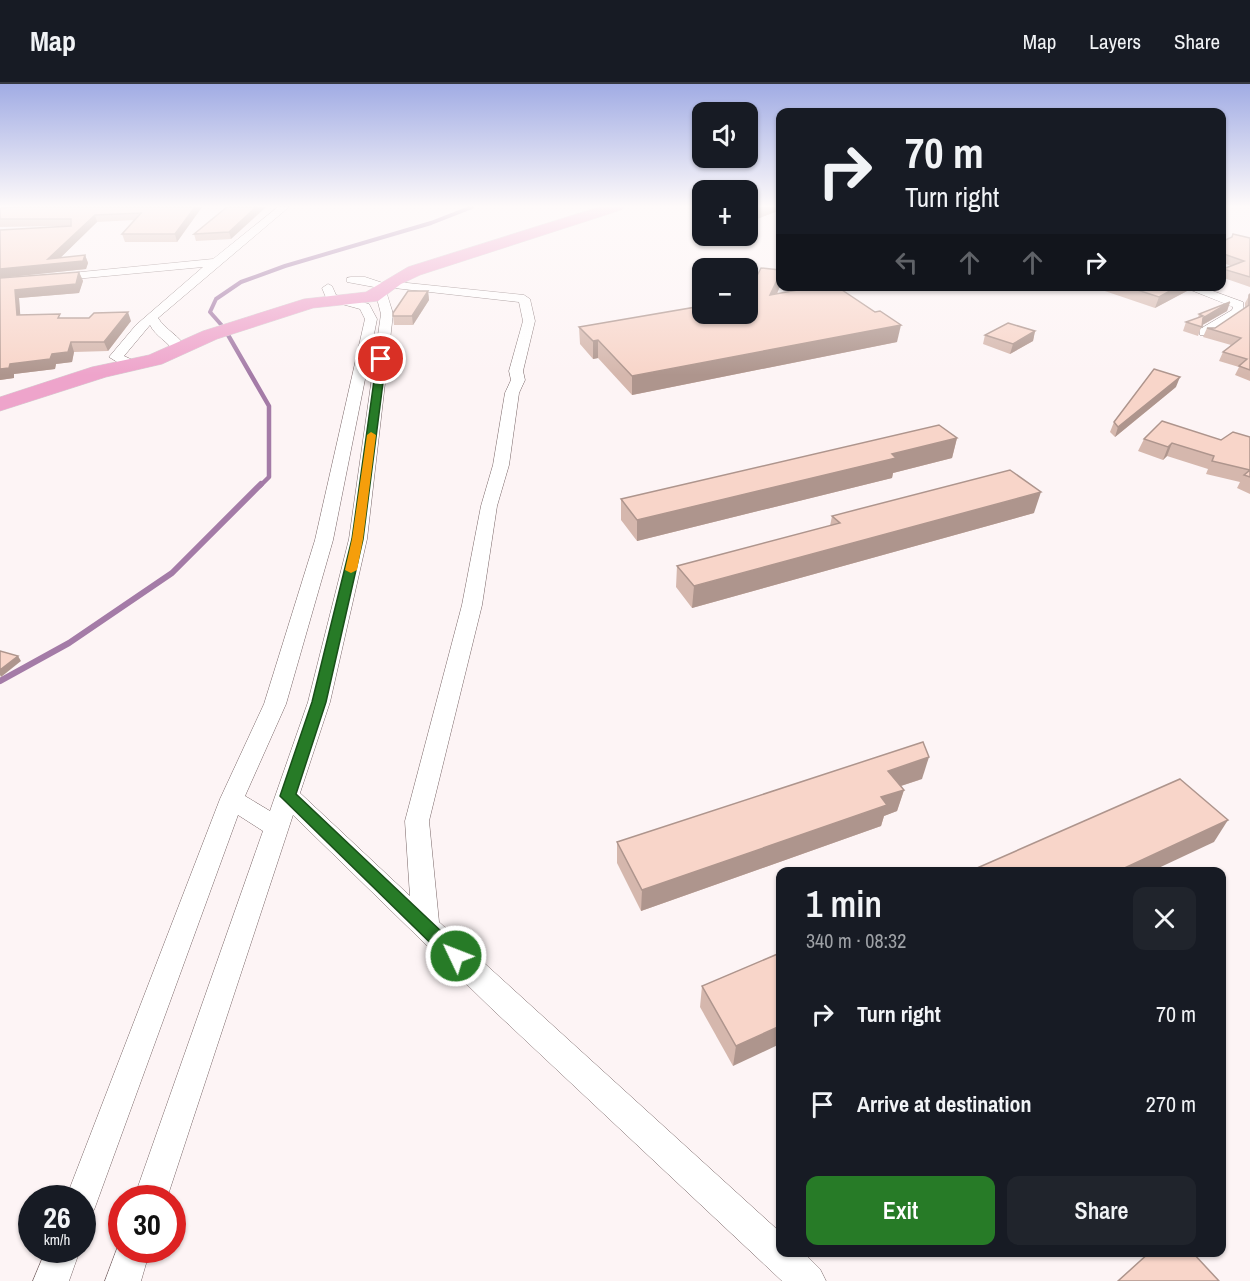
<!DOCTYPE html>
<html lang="en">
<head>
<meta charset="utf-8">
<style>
	:root { --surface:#171b24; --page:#20242c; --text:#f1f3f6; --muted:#9ea1a6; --line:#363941; --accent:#277b27 }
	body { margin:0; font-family:"Archivo Narrow",sans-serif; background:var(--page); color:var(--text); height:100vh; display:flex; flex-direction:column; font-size:22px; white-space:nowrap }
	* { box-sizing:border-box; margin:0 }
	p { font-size:20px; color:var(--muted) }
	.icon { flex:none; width:33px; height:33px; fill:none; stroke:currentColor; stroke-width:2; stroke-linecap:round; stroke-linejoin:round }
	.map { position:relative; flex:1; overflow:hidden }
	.panel { position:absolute; left:776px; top:783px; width:450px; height:390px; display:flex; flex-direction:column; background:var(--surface); border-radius:12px; box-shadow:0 2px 4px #0004 }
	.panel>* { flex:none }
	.top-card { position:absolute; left:776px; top:24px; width:450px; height:183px; border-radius:12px; box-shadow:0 2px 4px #0004; background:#171b24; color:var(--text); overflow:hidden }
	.buttons { position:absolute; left:692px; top:18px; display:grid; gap:12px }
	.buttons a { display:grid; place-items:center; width:66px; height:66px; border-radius:12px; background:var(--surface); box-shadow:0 2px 4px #0004; font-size:30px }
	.speed { position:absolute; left:18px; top:1101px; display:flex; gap:12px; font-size:30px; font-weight:700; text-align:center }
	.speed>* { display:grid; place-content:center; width:78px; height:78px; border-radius:50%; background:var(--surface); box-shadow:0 2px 4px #0004; line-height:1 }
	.speed small { font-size:15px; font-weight:400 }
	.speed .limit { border:9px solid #d22; background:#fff; color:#111 }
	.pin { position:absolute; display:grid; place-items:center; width:51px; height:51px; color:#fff; margin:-26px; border:3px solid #fff; border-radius:50%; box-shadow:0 2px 6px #0007 }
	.me { position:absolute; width:66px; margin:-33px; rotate:313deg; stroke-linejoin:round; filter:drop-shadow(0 0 4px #0008) }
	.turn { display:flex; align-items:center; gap:21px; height:126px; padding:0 30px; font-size:27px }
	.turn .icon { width:78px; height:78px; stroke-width:2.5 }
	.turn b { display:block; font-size:42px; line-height:51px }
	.lanes { display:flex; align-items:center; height:57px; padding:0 30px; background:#0003; justify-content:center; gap:30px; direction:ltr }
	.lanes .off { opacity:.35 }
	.round { display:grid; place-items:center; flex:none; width:63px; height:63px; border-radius:12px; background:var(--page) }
	.summary { display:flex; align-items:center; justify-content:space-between; height:102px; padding:0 30px }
	h1 { font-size:36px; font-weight:600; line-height:45px }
	.action { display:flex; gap:12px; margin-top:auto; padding:12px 30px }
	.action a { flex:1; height:69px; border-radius:12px; background:var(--accent); color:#fff; font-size:24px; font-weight:600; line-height:69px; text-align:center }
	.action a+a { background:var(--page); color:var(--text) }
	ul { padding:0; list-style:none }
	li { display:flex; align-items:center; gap:18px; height:90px; padding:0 30px }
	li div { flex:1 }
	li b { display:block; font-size:22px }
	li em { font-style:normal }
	header { display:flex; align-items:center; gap:36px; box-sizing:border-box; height:84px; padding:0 30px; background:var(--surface); border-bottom:2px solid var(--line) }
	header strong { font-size:28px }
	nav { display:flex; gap:33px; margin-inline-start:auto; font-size:21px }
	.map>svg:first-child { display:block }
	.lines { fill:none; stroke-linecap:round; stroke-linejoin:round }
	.stream-far2 { stroke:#a47ba7; stroke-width:4 }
	.stream-far1 { stroke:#a47ba7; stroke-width:4.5 }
	.stream { stroke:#a47ba7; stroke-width:6 }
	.minor-casing { stroke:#796667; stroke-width:1 }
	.trunk-casing { stroke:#d5d3d3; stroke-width:1 }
	.minor { fill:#fff; fill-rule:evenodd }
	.trunk { fill:#eea4cb; fill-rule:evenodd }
	.wall { fill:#d5b7ad }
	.shaded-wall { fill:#ae958d }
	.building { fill:#f8d5c9; stroke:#ae958d; stroke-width:1.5 }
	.route { fill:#277b27; stroke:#195019; stroke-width:1.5 }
	.slow { fill:#f59e0b }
</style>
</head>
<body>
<header>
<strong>Map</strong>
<nav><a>Map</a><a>Layers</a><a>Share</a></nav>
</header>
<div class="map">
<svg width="1250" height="1197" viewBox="0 0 1250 1197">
	<rect width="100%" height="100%" fill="#fdf4f5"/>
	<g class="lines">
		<polyline class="stream-far2" points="225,245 210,228 216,215 241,198 285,182 431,139 472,123"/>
		<polyline class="stream-far1" points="224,244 269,322 269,393 260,402"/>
		<polyline class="stream" points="0,597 69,559 172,489 261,400"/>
		<defs>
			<g id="minor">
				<path d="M278,123H289L158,234C166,247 180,251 186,265L184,268H174C168,257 156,253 150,241L124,272L137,278V284H127L109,273L136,241L203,183L0,202V196L213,175Z"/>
				<path d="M351,193H365L383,199L388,197L524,211L530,215L535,237L523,287L525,296L519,309L509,381L497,422L482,521L429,737L439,838L780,1148V1168H803L820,1185L826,1197H782L491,924L293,731L167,1114H134L263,747L238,731L94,1126L82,1130V1114H66L220,715L264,620L315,456L365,235L360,225L327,216L322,204L328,200L332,202L336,211L369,220L377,235L333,456L286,620L245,712L270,727L308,618L349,455L381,230L374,203L347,198V194ZM385,203L519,218L523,237L509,287L511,296L505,309L493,381L481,422L462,521L405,737L410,812L300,709L330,618L367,455L393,230Z"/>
				<polygon points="1181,202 1199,202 1243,218 1244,228 1210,251 1200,251 1200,245 1232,226 1233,223"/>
				<polygon points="121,1154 122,1166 150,1166 141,1197 105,1197"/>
				<polygon points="46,1166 80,1166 69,1197 33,1197"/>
			</g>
			<polygon id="trunk" points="599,123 624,123 621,126 420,191 401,200 378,217 313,224 217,255 162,280 106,293 0,327 0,313 92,283 149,271 203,247 304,215 366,208 408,183"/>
		</defs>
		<use href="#minor" class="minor-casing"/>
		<use href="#trunk" class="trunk-casing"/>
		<use href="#minor" class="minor"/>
		<use href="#trunk" class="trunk"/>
	</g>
	<g class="wall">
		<polygon points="202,123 177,158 125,158 122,150 134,136 97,138 60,174 85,171 88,179 86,185 0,194 61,142 0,143 0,124"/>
		<polygon points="227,123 231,155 196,157 194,150"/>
		<polygon points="747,123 780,123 780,126 749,138 747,138"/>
		<polygon points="1250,154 1250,203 1221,193 1221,190 1223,185 1231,182 1221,178 1221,158"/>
		<polygon points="79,188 83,197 79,209 19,214 20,231 61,234 131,237 108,267 74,268 72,278 56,280 55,285 14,290 14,294 0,296 0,194"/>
		<polygon points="780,202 777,210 897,258 632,311 598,274 593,275 580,260 579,243 702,230"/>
		<polygon points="1090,202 1189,202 1187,207 1155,224"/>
		<polygon points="428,207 429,216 413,241 394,241 393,232"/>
		<polygon points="1250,210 1250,297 1235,291 1239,283 1219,277 1223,268 1231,261 1203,253 1207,244 1215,244 1245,224 1245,219"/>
		<polygon points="1230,218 1227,227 1202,241 1198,252 1183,247 1186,238 1198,234 1199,230"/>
		<polygon points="1035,247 1033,257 1010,270 983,260 985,251"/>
		<polygon points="1176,303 1115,353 1110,348 1114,338"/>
		<polygon points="1250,353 1250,410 1237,404 1240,398 1206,390 1208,385 1167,372 1163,376 1138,367 1144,355 1221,356"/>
		<polygon points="957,354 952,374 893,389 892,394 637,457 621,436 621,415"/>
		<polygon points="1034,429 692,524 676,503 677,482 830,442 832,432"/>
		<polygon points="922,695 901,702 904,706 897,727 884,732 881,742 641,827 617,779 617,758"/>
		<polygon points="780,869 733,982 700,923 702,902"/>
	</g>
	<g class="shaded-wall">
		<polygon points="195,123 202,123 177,158 175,150"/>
		<polygon points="256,123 266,123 231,155 229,148"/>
		<polygon points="753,123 780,123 780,126 749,138 750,124"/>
		<polygon points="95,131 97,138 54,180 85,171 88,179 86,185 0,194 0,185 48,175"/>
		<polygon points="79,188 83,197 79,209 19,214 21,240 17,231 15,206"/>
		<polygon points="780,190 780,202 769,228 770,211"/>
		<polygon points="1179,202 1189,202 1187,207 1155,224 1159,213"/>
		<polygon points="428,207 429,216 413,241 412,232"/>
		<polygon points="1230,218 1227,227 1199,243 1203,234"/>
		<polygon points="128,228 131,237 108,267 104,258"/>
		<polygon points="901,241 897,258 632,311 632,292"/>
		<polygon points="1035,247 1033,257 1010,270 1013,260"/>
		<polygon points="598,256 598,274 593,275 593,257"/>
		<polygon points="71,258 74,268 72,278 56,280 55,285 14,290 14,294 0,296 0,285 10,280 52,270"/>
		<polygon points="1180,293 1176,303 1115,353 1118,343"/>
		<polygon points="957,354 952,374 893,389 892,394 637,457 637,436 892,370"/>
		<polygon points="1172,359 1167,372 1163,376 1168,363"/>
		<polygon points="1041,408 1034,429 692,524 694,502"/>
		<polygon points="18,572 21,577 1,593 0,591 0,586"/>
		<polygon points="929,673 922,695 882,708 888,687"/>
		<polygon points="904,706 897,727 884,732 881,742 641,827 642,806 881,713"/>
		<polygon points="1228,736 1214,758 1150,788 1116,788"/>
		<polygon points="780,942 780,960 733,982 736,962"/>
	</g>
	<g class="building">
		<polygon points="19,123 195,123 175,150 122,150 141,129 95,131 48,175 85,171 83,177 0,185 0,146 71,142 71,135 0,135 0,124"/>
		<polygon points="227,123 256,123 229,148 194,150"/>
		<polygon points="1233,150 1250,154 1250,193 1223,185 1244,177 1221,169 1221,158 1232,153"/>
		<polygon points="761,184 780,186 780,190 770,211 820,202 836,202 875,228 880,227 901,241 632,292 598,256 593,257 579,243 702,222 702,230 747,230 747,211"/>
		<polygon points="79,188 76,200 15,206 17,231 60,230 58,234 89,234 94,229 128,228 104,258 71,258 68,268 52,270 50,275 10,280 9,284 0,285 0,194"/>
		<polygon points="1125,202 1179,202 1159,213"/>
		<polygon points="408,207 428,207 412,232 393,232 393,229"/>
		<polygon points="1250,210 1250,286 1239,282 1247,275 1223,268 1241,254 1207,244 1215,244 1249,221 1249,211"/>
		<polygon points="1230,218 1203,234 1202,243 1186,238 1203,232 1199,230"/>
		<polygon points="1008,239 1035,247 1013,260 985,251"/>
		<polygon points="1154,285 1180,293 1118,343 1114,338"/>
		<polygon points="1162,337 1221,356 1233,348 1250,353 1250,393 1244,391 1250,386 1212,377 1214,372 1172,359 1168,363 1144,355"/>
		<polygon points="939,341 957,354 892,370 896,374 637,436 621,415"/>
		<polygon points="1010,386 1041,408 694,502 677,482 840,439 832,432"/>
		<polygon points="0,567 18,572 0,586"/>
		<polygon points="923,658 929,673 888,687 904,706 881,713 887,721 642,806 617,758"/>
		<polygon points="1180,695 1228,736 1116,788 968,788"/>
		<polygon points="780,869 780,942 736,962 702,902"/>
		<polygon points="1150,1168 1192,1168 1219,1197 1118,1197"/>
	</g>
	<linearGradient id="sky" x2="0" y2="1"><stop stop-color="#a1ace4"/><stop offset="0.42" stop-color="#fefafa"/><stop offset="1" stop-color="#fefafa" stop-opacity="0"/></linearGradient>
	<rect width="1250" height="291" fill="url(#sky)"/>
	<polygon class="route" points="381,273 386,275 363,455 326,618 296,710 462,867 465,872 462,878 456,880 450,878 280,712 312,618 352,455 377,275"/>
	<polygon class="slow" points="371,348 376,351 363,455 357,486 351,489 345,486 352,455 367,351"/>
</svg>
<div class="buttons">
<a><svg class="icon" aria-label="sound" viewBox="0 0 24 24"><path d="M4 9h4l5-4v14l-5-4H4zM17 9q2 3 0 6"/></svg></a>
<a>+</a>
<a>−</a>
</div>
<div class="speed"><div>26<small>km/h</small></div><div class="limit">30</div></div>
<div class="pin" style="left:381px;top:275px;background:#d93025"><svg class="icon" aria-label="arrive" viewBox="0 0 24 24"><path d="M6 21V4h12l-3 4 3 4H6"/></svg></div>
<svg class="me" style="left:456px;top:872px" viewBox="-20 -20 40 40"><circle r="17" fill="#277b27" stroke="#fff" stroke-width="3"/><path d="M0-11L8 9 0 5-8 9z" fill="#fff"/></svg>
<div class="top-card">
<div class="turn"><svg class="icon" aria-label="right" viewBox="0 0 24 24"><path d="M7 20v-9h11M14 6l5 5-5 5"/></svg><div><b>70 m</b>Turn right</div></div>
<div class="lanes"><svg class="icon off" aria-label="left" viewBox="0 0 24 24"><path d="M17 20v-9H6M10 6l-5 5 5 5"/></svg><svg class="icon off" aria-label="ahead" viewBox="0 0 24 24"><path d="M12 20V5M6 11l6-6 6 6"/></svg><svg class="icon off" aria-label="ahead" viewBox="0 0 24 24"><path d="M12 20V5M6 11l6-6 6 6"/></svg><svg class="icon" aria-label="right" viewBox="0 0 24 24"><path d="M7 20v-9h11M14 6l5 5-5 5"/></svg></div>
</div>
<section class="panel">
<div class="summary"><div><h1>1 min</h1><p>340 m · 08:32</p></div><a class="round"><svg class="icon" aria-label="close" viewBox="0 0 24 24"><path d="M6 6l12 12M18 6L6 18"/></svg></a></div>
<ul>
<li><svg class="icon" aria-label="right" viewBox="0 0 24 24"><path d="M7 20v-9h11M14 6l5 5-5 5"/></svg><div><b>Turn right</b></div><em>70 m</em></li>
<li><svg class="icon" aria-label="arrive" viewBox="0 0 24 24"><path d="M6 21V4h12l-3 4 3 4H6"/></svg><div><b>Arrive at destination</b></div><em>270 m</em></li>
</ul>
<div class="action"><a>Exit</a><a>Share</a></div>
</section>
</div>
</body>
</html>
